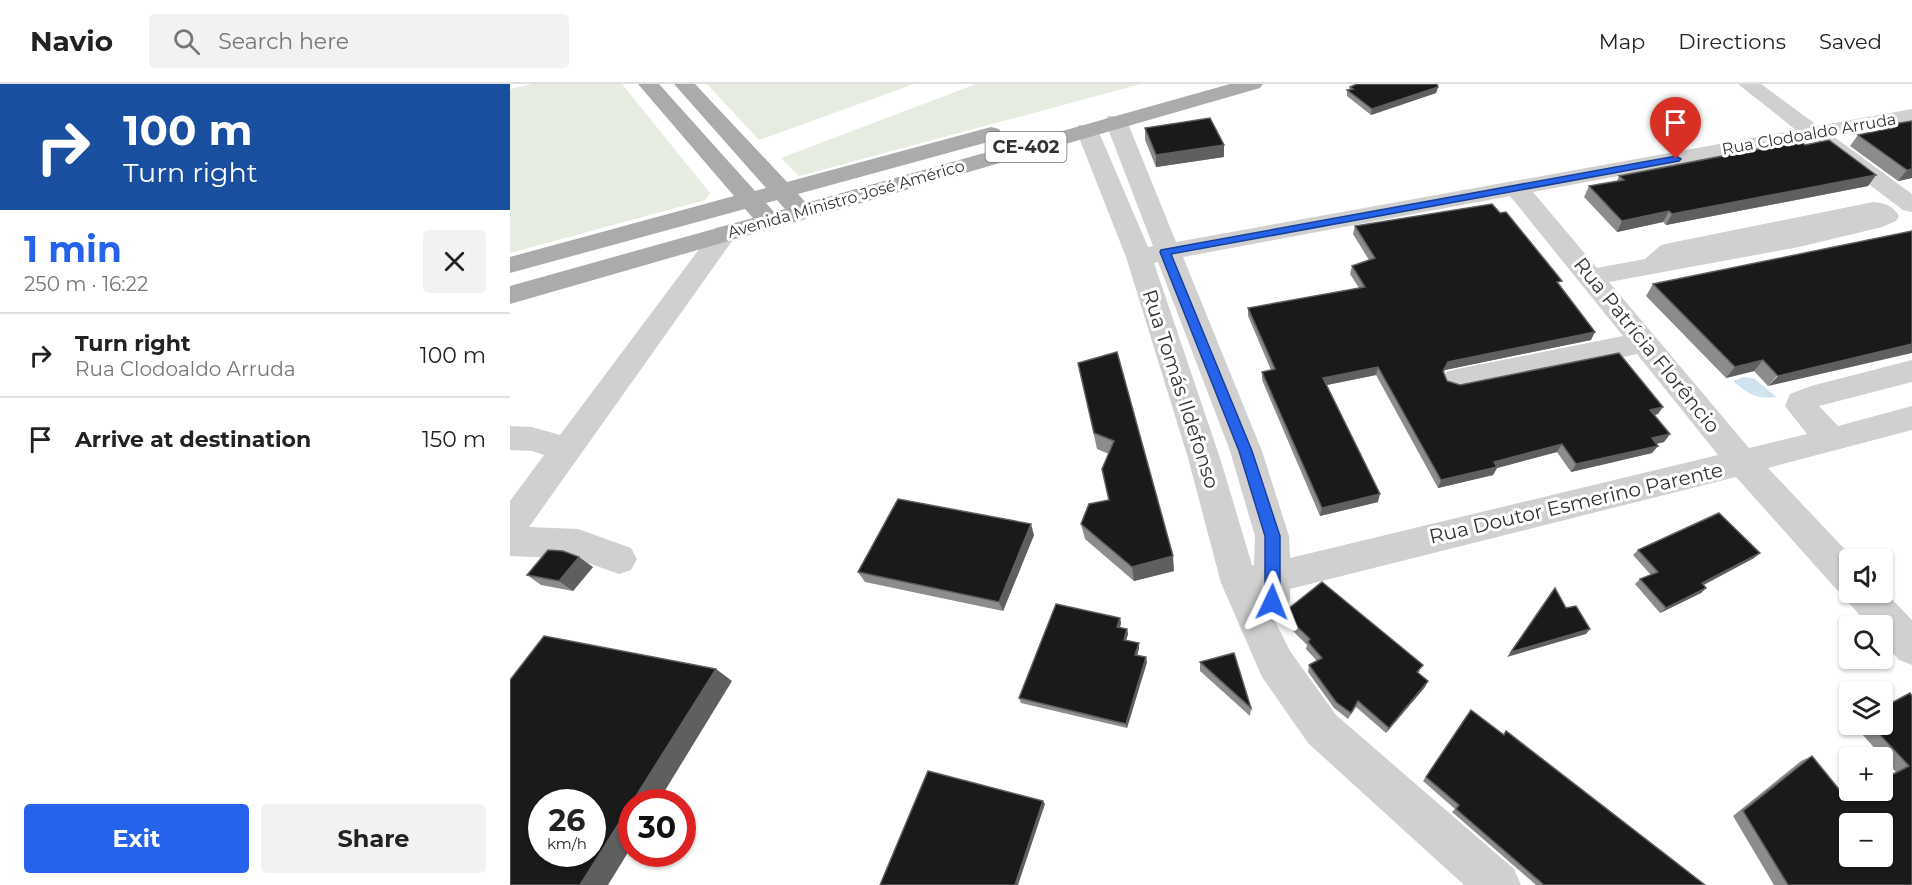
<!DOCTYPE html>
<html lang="en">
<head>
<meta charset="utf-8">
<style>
	:root { --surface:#fff; --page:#f2f2f2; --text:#222; --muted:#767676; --line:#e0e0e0; --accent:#2563eb }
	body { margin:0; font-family:Montserrat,sans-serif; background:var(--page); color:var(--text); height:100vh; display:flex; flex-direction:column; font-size:22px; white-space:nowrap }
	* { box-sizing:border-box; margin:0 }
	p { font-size:20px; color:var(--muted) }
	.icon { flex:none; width:33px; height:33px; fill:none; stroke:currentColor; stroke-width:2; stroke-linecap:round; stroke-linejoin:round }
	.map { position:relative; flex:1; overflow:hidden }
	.sheet { display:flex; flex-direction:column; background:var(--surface); width:510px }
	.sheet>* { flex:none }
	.banner { background:#1a4fa0; color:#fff; overflow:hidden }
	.controls { position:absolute; left:1329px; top:465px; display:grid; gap:12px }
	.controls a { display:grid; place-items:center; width:54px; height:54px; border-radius:6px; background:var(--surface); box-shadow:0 2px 4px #0004; font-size:30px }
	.speed { position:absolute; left:18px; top:705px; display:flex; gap:12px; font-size:30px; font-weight:700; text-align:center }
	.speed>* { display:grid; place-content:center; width:78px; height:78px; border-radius:50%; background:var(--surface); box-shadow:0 2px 4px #0004; line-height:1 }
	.speed small { font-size:15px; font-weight:400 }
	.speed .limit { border:9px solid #d22; background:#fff; color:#111 }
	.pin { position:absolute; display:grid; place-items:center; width:51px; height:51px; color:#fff; margin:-62px -26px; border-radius:50% 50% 50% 0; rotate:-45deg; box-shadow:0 0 6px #0007 }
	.pin .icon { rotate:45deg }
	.me { position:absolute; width:66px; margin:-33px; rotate:2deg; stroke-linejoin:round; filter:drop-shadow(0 0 4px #0008) }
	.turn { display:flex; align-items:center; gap:21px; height:126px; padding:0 24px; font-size:27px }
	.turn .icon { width:78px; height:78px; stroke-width:2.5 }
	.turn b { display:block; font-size:42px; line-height:51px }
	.round { display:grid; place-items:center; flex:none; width:63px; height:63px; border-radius:6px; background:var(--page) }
	.headline { display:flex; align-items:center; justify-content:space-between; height:102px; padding:0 24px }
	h1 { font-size:36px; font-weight:700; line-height:45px; color:var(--accent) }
	.primary-button { display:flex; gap:12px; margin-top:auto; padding:12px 24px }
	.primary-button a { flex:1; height:69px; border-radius:6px; background:var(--accent); color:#fff; font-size:24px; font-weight:700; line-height:69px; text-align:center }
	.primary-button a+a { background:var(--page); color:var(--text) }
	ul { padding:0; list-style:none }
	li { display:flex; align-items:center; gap:18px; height:84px; padding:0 24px; border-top:2px solid var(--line) }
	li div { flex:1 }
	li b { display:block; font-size:22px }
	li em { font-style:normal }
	header { display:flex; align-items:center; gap:36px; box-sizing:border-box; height:84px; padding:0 30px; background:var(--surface); border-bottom:2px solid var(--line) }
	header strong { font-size:28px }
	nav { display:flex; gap:33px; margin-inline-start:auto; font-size:21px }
	.search { width:420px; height:54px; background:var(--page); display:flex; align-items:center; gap:15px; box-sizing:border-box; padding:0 21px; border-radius:6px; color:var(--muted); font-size:22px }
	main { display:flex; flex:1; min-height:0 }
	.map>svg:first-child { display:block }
	.green { fill:#e6ecdf }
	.water { fill:#cfe2ee }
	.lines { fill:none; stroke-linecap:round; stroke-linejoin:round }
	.minor { fill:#d0d0d0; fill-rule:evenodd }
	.major { fill:#ababab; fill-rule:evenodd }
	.wall { fill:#8c8c8c }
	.shaded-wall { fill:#5f5f5f }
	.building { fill:#1a1a1a; stroke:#5f5f5f; stroke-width:1.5; fill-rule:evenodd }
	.route { fill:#2563eb; stroke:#184099; stroke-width:1.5 }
	.labels { text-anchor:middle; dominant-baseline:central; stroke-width:6; stroke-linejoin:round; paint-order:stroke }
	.far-street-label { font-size:16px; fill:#333; stroke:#fff }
	.shield { fill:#fff; stroke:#707070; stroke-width:1.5 }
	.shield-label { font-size:18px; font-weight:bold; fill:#333 }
	.street-label { font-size:20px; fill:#333; stroke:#fff }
</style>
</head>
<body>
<header>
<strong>Navio</strong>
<div class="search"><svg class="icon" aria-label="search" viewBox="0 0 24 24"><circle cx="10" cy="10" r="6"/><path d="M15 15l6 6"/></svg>Search here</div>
<nav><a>Map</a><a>Directions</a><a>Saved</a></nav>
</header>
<main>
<section class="sheet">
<div class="banner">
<div class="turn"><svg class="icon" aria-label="right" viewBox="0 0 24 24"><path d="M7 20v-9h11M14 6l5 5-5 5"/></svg><div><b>100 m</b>Turn right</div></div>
</div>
<div class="headline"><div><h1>1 min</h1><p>250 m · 16:22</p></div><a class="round"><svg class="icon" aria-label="close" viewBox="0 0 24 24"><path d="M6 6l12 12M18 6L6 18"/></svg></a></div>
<ul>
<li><svg class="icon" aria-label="right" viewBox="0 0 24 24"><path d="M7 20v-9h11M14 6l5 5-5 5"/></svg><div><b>Turn right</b><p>Rua Clodoaldo Arruda</p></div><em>100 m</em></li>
<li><svg class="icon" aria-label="arrive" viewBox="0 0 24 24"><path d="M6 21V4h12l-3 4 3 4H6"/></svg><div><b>Arrive at destination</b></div><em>150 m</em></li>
</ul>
<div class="primary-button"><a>Exit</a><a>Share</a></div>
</section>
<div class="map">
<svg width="1402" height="801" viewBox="0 0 1402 801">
	<rect width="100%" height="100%" fill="#fff"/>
	<g class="green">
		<polygon points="22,0 112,0 200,109 195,116 0,169 0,5"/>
		<polygon points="197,0 404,0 249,56"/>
		<polygon points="466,0 631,0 289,92 271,74"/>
	</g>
	<path class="water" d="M1234,293L1245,295L1266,313C1246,315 1238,310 1223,297Z"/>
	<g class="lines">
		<g class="minor">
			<path d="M1228,0H1251L1308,42L1402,25V37L1323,52L1402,110V128L1393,126L1300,56L1023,108L1087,184L1135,175L1151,161L1160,159L1363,118C1375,119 1382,121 1389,132L1386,137L1372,143L1289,163L1099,198L1239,364L1297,350L1275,322L1280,310L1301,302L1402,276V298L1309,322L1328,342L1402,322V346L1258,384L1345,476H1340V508H1372V505L1402,536V581L1389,576L1372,557V542H1359L1339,519L1334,509L1327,506L1226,393L780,505V515L775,527L762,531L780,567L826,631L1004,785L1011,801H954L798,659L752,593L711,499L678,374L616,173L566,46L569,41H585L588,46L638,163L643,162L595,37L598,32H614L617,37L666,158L1286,46ZM1000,112L1113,252L947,285L936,288L932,296L936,304L947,307L1127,270L1208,371L780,474L779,452L752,367L673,173ZM648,178L720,367L745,452L744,481H742L710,374L644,179Z"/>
			<polygon points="214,142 223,144 227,150 19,443 68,445 121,464 127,475 121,486 109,490 67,475 0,472 0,417 34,371 22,367 0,366 0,342 22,343 50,351 205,144"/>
		</g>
		<path class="major" d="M128,0H149L245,107L256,104L164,0H185L277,98L481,43L489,45L492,50L489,55L288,110L296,119L720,0H753L750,4L0,220V202L243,134L235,125L0,189V173L224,112ZM267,116L275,125L264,128L256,119Z"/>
	</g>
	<g class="wall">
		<polygon points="840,3 928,3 926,9 861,31 837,12 837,6 839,6"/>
		<polygon points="1402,37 1402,94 1388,97 1340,62 1348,51 1373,46 1377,41"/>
		<polygon points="635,44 714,61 714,73 646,83 635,56"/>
		<polygon points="1295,61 1366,91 1358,102 1156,141 1153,138 1107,148 1074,113 1079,102 1107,97 1109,92"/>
		<polygon points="845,142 1050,202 1081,256 935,286 934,289 937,297 950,301 1148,330 1145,331 1160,350 1154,358 1146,360 1148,362 1142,369 1061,388 1047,368 987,384 983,391 928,404 866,291 816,301 868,418 810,432 752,296 752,288 761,286 738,232 738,224 849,204 840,190 842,182 859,176 843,150"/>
		<polygon points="1396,149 1258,302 1244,287 1216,294 1136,212 1143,200"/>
		<polygon points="568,279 664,487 624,497 575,455 571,440 599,416 592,385 599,370 587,365"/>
		<polygon points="524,451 493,527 355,498 348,488"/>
		<polygon points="1128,466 1244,474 1193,501 1196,504 1191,509 1150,529 1125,500 1130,495 1141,491 1123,471"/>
		<polygon points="83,483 63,507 31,501 17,491"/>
		<polygon points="773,529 910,587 908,589 915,603 876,649 846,623 838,635 824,624 798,588 799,581 807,577 796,565 797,561 772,536"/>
		<polygon points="610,534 611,539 610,544 617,545 618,550 616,556 629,559 629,564 627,572 637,578 617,644 511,619 509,614"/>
		<polygon points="690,578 741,624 740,632 690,587"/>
		<polygon points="1400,609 1402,801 1264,801 1223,732 1291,677 1302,672 1335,713 1349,706 1372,706 1372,694 1386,688 1343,640 1372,640"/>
		<polygon points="957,631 993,650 996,647 1195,801 1026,801 942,728 945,725 913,697"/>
	</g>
	<g class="shaded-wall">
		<polygon points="928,3 926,9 861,31 862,25"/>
		<polygon points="714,61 714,73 646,83 646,71"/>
		<polygon points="1402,85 1402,94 1388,97 1397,86"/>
		<polygon points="1366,91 1358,102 1156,141 1162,130"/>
		<polygon points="1159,127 1153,138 1107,148 1112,137"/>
		<polygon points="1085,248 1081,256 935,286 930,295 933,287 938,278"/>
		<polygon points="1402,260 1402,269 1258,302 1268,292"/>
		<polygon points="1253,276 1244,287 1216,294 1225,283"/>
		<polygon points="868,283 866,291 812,302 813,294"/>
		<polygon points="1153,323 1148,330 1135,333 1140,326"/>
		<polygon points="1160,350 1154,358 1136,362 1142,354"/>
		<polygon points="1052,360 1047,368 987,384 983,391 928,404 931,396 984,378"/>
		<polygon points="1148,362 1142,369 1061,388 1066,380"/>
		<polygon points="870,410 868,418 810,432 812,424"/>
		<polygon points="521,440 524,451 493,527 489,518"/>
		<polygon points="1250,469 1244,474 1186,505 1192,499"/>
		<polygon points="663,472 664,487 624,497 622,483"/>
		<polygon points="69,473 83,483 63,507 49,497"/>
		<polygon points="1196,504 1191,509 1150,529 1156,524"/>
		<polygon points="610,534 611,539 608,548 607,543"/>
		<polygon points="617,545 618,550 615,560 614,556"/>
		<polygon points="1080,545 1076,550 997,573 1001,568"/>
		<polygon points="629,559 629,564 626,576 625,571"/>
		<polygon points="636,573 637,578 617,644 616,640"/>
		<polygon points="206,585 222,597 148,718 122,718"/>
		<polygon points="918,597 915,603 876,649 879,644"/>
		<polygon points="533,717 535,720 508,801 505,801"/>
		<polygon points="122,719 122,762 98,801 70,801"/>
	</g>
	<g class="building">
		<polygon points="847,0 927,0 928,3 862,25 837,6 843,5 840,3"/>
		<polygon points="700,34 714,61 646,71 635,44"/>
		<polygon points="1402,37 1402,85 1397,86 1348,51 1382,44 1377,41"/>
		<polygon points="1319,56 1366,91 1162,130 1159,127 1112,137 1079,102 1114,96 1109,92 1290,57 1295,61"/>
		<polygon points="982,120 990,129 996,128 1052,197 1047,198 1085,248 938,278 933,287 937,297 950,301 1109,269 1153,323 1140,326 1160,350 1142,354 1148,362 1066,380 1052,360 984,378 987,383 931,396 868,283 813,294 870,410 812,424 752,288 765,285 738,224 855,203 842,182 865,174 845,142"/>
		<polygon points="1402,147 1402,260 1268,292 1253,276 1225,283 1143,200"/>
		<polygon points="607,268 663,472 622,483 571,440 579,420 599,416 592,385 604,357 584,349 568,279"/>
		<polygon points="388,415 521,440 489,518 348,488"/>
		<polygon points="1209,429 1250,469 1192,499 1196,504 1156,524 1130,495 1148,488 1128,466"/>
		<polygon points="38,466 53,467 69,473 49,497 17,491"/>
		<polygon points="812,498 913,581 907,588 918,597 879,644 848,617 841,629 826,618 799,581 812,574 798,558 800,555 773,529"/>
		<polygon points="1045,504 1056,524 1066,522 1080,545 1001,568"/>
		<polygon points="546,520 610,534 607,543 617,545 614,556 629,559 625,571 636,573 616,640 509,614"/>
		<path d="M34,552L206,585L70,801H0V596ZM32,718H82V770H32Z"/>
		<polygon points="724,569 741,624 690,578"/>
		<path d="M1400,609L1402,612V801H1278L1233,727L1302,672L1336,714L1351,706H1372V696L1399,682L1360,640H1372V624ZM1340,740H1372V772H1340Z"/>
		<polygon points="961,626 994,651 996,647 1195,801 1034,801 946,725 949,721 916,693"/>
		<polygon points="418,687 533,717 505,801 370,801"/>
	</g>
	<polygon class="route" points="1166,72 1171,75 1169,77 661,170 742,367 770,452 770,518 762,525 757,523 755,518 755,452 729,367 650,168 651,166"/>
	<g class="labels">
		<g class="far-street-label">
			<text transform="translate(1299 50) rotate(-10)">Rua Clodoaldo Arruda</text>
			<text transform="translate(336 115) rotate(-16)">Avenida Ministro José Américo</text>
		</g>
		<rect class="shield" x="475.5" y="48" width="81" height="30" rx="4.5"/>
		<g class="shield-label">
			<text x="516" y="63">CE-402</text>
		</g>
		<g class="street-label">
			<text transform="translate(1137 261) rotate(51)">Rua Patrícia Florêncio</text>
			<text transform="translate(671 305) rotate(72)">Rua Tomás Ildefonso</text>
			<text transform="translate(1066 419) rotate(-13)">Rua Doutor Esmerino Parente</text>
		</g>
	</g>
</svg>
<div class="controls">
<a><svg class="icon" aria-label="sound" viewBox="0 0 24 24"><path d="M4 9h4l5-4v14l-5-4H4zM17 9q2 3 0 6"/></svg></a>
<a><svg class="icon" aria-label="search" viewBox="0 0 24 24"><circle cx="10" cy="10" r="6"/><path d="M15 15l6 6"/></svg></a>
<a><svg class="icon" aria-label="layers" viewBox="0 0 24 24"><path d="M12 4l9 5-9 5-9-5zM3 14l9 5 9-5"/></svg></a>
<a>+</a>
<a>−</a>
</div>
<div class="speed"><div>26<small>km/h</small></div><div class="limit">30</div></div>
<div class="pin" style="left:1166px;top:75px;background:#d93025"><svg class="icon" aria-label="arrive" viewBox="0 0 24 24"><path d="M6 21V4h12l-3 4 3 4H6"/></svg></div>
<svg class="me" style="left:762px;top:518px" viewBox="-20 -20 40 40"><path d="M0-17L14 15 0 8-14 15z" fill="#2563eb" stroke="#fff" stroke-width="4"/></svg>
</div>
</main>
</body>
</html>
